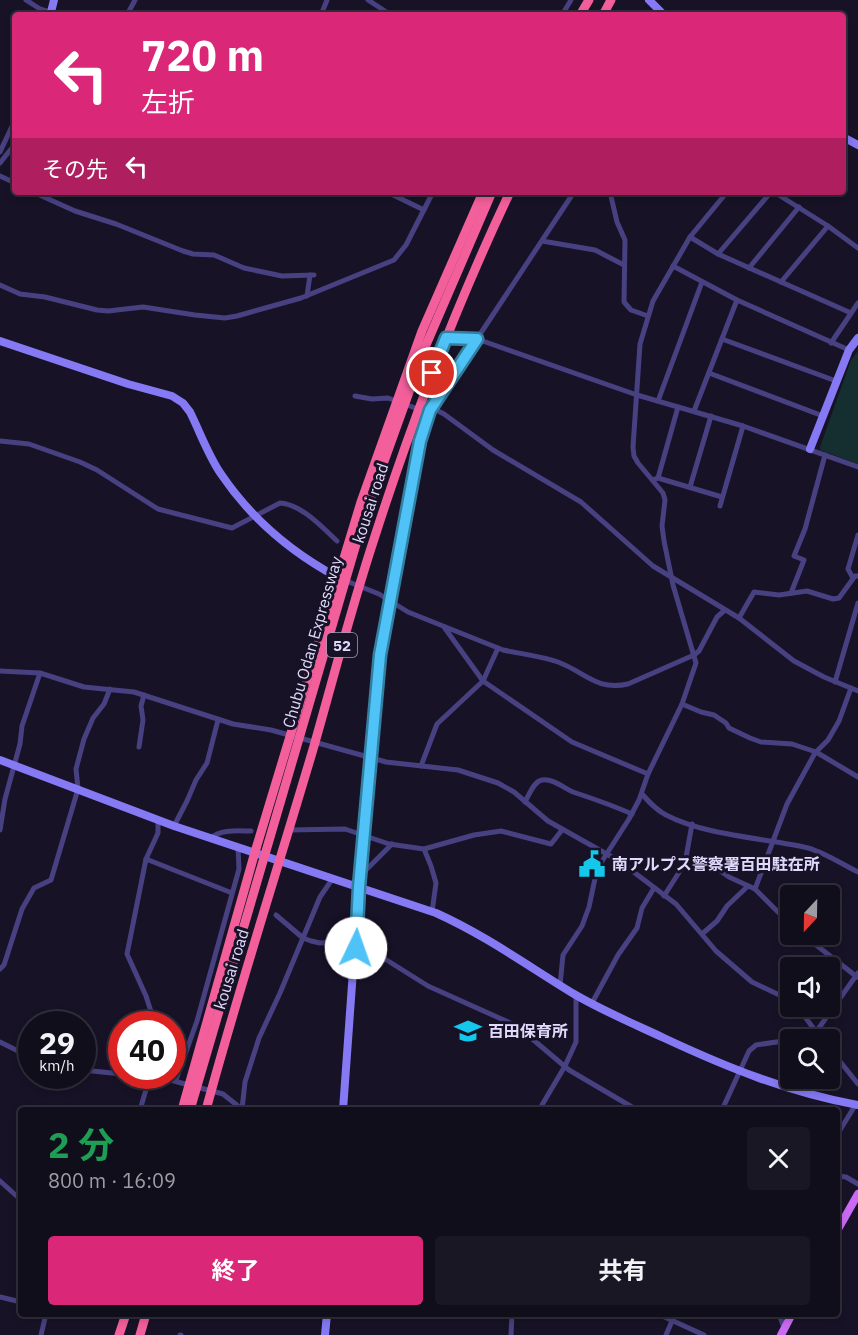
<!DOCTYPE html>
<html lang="ja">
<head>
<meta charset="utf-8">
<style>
	:root { --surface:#110e1c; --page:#1a1725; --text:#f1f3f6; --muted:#9c9ca3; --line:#302e3b; --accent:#db2777 }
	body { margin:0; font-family:"IBM Plex Sans","Noto Sans JP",sans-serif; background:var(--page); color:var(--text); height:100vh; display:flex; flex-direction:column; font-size:22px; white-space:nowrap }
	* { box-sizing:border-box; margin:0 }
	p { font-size:20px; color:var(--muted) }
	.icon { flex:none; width:33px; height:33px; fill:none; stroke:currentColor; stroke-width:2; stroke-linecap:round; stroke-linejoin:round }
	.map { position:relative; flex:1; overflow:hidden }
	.drawer { position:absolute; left:18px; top:1107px; width:822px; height:210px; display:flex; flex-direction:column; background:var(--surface); border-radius:6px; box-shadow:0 3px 9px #0003,0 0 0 2px var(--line) }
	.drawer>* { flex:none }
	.guide { position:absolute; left:12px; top:12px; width:834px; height:183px; border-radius:6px; box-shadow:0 3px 9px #0003,0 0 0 2px var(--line); background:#db2777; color:#fff; overflow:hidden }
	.needle { width:39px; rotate:202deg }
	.buttons { position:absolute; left:780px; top:885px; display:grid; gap:12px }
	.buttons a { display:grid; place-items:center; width:60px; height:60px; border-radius:6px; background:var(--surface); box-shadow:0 3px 9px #0003,0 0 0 2px var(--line); font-size:30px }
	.speed { position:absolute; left:18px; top:1011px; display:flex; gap:12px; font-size:30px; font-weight:700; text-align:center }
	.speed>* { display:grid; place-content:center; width:78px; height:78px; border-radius:50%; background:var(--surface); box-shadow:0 3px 9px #0003,0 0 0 2px var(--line); line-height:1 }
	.speed small { font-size:15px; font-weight:400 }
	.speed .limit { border:9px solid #d22; background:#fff; color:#111 }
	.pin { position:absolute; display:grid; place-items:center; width:51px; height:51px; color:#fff; margin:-26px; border:3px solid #fff; border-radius:50%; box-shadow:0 2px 6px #0007 }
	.me { position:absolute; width:66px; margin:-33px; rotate:3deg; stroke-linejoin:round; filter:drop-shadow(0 0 4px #0008) }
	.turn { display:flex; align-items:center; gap:21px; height:126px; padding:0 30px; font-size:27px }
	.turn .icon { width:78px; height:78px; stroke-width:2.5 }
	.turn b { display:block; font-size:42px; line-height:51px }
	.then { display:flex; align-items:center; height:57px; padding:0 30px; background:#0003; gap:12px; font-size:22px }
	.round { display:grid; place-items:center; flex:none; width:63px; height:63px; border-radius:6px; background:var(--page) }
	.head { display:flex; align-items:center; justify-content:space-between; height:102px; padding:0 30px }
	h1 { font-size:36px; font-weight:700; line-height:45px; color:#1e9e55 }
	.action { display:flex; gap:12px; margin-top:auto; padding:12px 30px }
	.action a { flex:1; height:69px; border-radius:6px; background:var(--accent); color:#fff; font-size:24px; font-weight:700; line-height:69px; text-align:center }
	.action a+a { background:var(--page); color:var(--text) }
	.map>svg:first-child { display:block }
	.green { fill:#152f30 }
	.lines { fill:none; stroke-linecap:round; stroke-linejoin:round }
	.street { stroke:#484181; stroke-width:5 }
	.secondary { stroke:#8579f4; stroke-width:8 }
	.primary { stroke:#ca6af3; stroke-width:8 }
	.highway { stroke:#f25f9b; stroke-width:9 }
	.highway-bridge { stroke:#f25f9b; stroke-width:9 }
	.route-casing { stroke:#337fa1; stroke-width:15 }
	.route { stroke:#4fc3f7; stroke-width:10 }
	.labels { text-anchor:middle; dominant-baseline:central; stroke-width:6; stroke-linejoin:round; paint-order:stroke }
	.shield { fill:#171226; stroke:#a49ebc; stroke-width:1.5 }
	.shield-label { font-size:15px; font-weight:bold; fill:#e0dafc }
	.street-label { font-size:16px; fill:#e0dafc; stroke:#171226 }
	.poi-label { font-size:16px; font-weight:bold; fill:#e0dafc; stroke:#171226; text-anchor:start }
</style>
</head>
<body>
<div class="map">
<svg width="858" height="1335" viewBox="0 0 858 1335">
	<rect width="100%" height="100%" fill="#171226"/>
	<polygon class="green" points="858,351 858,464 820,450 820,447 851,360"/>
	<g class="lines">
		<g class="street">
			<polyline points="26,0 40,9 59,15"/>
			<polyline points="368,0 391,15"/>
			<polyline points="127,15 135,0"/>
			<polyline points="321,15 327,0"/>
			<polyline points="562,15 571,0"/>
			<polyline points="0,152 15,120"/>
			<polyline points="0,163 15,144"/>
			<polyline points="0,176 15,183"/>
			<polyline points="33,192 75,211 116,224 183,251 193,254 214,255 244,268 282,276 314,275"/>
			<polyline points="387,192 424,210"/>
			<polyline points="610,192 617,222 625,240 624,302 631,310 648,316"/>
			<polyline points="774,192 828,226 858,248"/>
			<polyline points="690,237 718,254 851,313"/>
			<polyline points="542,241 595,250 624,265"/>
			<polyline points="718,254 771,192"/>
			<polyline points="673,266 737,300 849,350"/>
			<polyline points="749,268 799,207"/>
			<polyline points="781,282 828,226"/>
			<polyline points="0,285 20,294 45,297 97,310 108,311 143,307 195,315 225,318 237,316 301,298 394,260 406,245 433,192"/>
			<polyline points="307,296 310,275"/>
			<polyline points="446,338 477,339 637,395 743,426 858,467"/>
			<polyline points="722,339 836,381"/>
			<polyline points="831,343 858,303"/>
			<polyline points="709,373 823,416"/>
			<polyline points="355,396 372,399 388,398 429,413"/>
			<polyline points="658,401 702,282"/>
			<polyline points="432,408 444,414 493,450 581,502 653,566 739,618 794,661 824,677 858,691"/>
			<polyline points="694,411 737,300"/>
			<path d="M0,441L29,444L80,462L97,470L158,509L232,528L280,503C301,504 322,527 337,541"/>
			<polyline points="658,478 678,407"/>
			<polyline points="655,479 658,478 722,497"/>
			<polyline points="690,487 711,416"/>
			<polyline points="720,506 743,426"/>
			<polyline points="853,578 848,569 858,535"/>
			<polyline points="344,580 379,594 408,612 498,648"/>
			<polyline points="791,593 804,560 794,556 805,529 825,455"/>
			<polyline points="739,618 754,592 779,595 807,591 833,599 839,598 855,576 858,576"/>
			<polyline points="444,627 483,681 572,742 648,774"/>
			<polyline points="0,671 40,673 84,687 134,692 233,724 271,730 386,762 458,770 498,783 514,792 548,821 619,861 676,904 716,951 752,982 790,1000"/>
			<polyline points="835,682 858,603"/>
			<polyline points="682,704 701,712 714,715 726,723 729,728 750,738 761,742 792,744 816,752 858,777"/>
			<polyline points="139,747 143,720 141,706 144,695"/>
			<path d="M421,766L437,724L483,681L498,648L503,650C521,654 541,656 558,662C585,672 596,691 628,684L694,655L699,651L717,617L725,610"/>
			<path d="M642,794C649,802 656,810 666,815C704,835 762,838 804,847C821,850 843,865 858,872"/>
			<path d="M525,802C529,795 534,781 542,780C552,778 564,788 573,792C594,799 612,805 632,814"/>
			<polyline points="174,826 187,801 196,780 207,763 218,720"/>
			<polyline points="0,830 5,799 20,744 22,726 40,673"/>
			<polyline points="289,830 345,829 389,844 424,849 474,835 501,831 551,844 562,830"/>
			<path d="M211,838C221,829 238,831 251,831"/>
			<polyline points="424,849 431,866 436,883 432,912"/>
			<polyline points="687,857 716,868 729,877 755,889 790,924"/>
			<polyline points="146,859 232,893"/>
			<polyline points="361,875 392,844"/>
			<polyline points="359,887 380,655 423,431 430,410 574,192"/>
			<polyline points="755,889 787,804 815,753 828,740 839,721 851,688"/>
			<polyline points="664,896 685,863 692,824"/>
			<polyline points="276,915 303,938 311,941 320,943 339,942 356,947"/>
			<polyline points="702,934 717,921 727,906 748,886"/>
			<polyline points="802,934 857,977"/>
			<polyline points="356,948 377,954 428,986 517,1026 569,1070 637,1110"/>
			<polyline points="0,969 4,965 22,909 34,888 51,880 78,789 76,769 84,739 93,718 104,704 110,689"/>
			<polyline points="560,985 563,955 582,926 589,907 597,869 629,819 639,800 648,774 682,704 696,663 673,585 664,541 662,526 665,500 663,493 638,463 634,456 633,447 640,344 653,301 690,237 727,192"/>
			<polyline points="592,1003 618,955 637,928 642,908 654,888"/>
			<polyline points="797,1006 822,1040"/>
			<polyline points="155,1024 146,996 127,954 146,859 158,833 158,820"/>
			<polyline points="816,1032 858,973"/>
			<polyline points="794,1040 815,1031"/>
			<polyline points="0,1042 32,1058"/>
			<polyline points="830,1049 858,1084"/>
			<polyline points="82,1070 122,1074"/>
			<polyline points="155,1076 223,1094 243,1110"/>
			<polyline points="176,1080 197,1021 239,869 238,847"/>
			<polyline points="242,1109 245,1082 259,1038 280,993 320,897 333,878"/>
			<polyline points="140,1110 150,1076"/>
			<polyline points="539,1110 565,1066 576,1042 576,995"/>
			<polyline points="722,1110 749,1051 756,1045 790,1040"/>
			<polyline points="837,1135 856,1104"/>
			<polyline points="837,1176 846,1177 858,1184"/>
			<polyline points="0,1181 21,1200"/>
			<polyline points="0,1297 21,1302"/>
			<polyline points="658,1314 704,1335"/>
			<polyline points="779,1314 784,1328"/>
			<polyline points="41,1335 46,1314"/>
			<polyline points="180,1335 181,1335"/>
			<polyline points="511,1335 512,1314"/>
			<polyline points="666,1335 675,1314"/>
		</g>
		<g class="secondary">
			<polyline points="649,0 664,15"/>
			<polyline points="51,12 54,0"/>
			<polyline points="843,137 858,145"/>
			<path d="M0,341L128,384L172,396L183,403L190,412C200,432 208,455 221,474C250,517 291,552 337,577"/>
			<polyline points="810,449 849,350 858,338"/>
			<path d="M0,760L174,826L436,913C485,935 528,966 574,994C603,1011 634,1024 664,1038C726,1067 790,1093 858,1105"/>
			<polyline points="343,1110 359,887"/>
			<polyline points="325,1335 327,1314"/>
		</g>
		<g class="primary">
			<polyline points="837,1231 858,1194"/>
			<polyline points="781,1335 792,1314"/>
		</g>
		<g class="highway">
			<polyline points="580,15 589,0"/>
			<polyline points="603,15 611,0"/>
			<polyline points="182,1110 255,852 361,502 422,331 483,192"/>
			<path d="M206,1110C239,988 278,868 314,746C334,676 352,605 375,536C413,418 457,304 510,192"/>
			<polyline points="119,1335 126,1314"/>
			<polyline points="140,1335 146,1314"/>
		</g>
		<polyline class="highway-bridge" points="190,1110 364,517 426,345 492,192"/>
	</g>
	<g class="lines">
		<defs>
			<polyline id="route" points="356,948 359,887 380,655 420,441 430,410 477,339 446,338 432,373"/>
		</defs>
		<use href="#route" class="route-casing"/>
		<use href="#route" class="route"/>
	</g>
	<defs>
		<symbol id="civic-bare" viewBox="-9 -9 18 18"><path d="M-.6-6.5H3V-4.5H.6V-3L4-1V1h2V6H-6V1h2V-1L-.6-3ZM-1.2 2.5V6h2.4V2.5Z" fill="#16c7ec" stroke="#171226" stroke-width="2.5" paint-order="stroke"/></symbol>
		<symbol id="school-bare" viewBox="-9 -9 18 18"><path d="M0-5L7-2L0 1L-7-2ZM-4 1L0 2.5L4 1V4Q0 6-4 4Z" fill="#16c7ec" stroke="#171226" stroke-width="2.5" paint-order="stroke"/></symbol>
	</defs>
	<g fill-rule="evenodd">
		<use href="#civic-bare" x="573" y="845" width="38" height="38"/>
		<use href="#school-bare" x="449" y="1012" width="38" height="38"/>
	</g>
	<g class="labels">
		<rect class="shield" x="327" y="633" width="30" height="24" rx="4.5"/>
		<g class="shield-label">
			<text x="342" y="645">52</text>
		</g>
		<g class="street-label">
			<text transform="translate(370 503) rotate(-72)">kousai road</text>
			<text transform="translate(312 642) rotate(-74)">Chubu Odan Expressway</text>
			<text transform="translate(231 969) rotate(-73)">kousai road</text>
		</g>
		<g class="poi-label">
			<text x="612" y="864">南アルプス警察署百田駐在所</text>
			<text x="488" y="1031">百田保育所</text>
		</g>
	</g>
</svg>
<div class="buttons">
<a><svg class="needle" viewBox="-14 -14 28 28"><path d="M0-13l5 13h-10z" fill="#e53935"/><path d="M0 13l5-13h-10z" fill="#9c9ca3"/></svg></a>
<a><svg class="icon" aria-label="sound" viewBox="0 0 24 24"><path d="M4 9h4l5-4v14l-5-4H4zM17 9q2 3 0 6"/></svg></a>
<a><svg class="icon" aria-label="search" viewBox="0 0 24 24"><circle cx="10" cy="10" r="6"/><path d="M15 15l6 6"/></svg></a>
</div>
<div class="speed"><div>29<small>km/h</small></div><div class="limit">40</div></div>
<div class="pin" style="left:432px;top:373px;background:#d93025"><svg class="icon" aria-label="arrive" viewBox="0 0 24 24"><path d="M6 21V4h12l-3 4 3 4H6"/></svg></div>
<svg class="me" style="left:356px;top:948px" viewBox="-20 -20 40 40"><circle r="19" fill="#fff"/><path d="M0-13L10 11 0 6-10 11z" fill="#4fc3f7"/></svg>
<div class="guide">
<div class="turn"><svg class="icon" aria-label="left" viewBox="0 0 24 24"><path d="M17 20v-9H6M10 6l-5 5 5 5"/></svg><div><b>720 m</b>左折</div></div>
<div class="then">その先<svg class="icon" aria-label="left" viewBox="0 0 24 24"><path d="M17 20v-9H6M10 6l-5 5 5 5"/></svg></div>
</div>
<section class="drawer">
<div class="head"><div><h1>2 分</h1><p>800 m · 16:09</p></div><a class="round"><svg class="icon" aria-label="close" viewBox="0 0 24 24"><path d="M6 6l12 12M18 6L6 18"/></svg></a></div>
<div class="action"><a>終了</a><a>共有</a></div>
</section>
</div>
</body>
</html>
